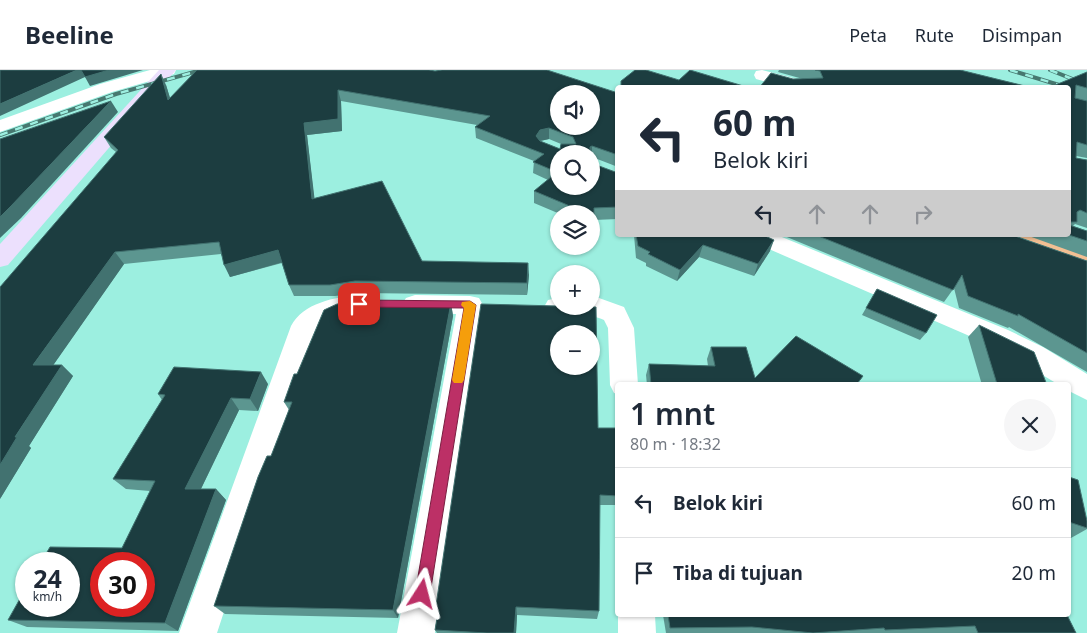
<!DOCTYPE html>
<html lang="id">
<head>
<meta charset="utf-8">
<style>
	:root { --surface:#fff; --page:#f6f6f7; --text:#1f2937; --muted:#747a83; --line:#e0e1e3 }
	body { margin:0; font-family:"Noto Sans",sans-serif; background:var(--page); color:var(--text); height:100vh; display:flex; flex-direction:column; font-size:19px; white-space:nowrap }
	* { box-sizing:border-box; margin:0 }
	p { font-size:16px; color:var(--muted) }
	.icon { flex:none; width:28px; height:28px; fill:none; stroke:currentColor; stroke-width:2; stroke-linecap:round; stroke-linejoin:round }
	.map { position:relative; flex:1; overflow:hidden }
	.sheet { position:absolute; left:615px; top:312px; width:456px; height:235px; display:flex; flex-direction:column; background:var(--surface); border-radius:5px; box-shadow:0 1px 4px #0004 }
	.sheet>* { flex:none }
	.banner { position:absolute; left:615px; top:15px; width:456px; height:152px; border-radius:5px; box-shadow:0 1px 4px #0004; background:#fff; color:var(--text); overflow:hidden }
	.tools { position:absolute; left:550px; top:15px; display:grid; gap:10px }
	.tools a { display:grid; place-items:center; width:50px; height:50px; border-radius:50%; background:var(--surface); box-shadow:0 1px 4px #0004; font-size:25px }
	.speed { position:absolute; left:15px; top:482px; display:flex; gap:10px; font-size:25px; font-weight:700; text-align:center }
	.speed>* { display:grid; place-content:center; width:65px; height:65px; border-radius:50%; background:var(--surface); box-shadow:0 1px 4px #0004; line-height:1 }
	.speed small { font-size:12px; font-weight:400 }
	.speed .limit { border:8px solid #d22; background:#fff; color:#111 }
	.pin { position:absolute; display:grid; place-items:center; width:42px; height:42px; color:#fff; margin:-21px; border-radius:10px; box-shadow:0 2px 8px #0006 }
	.me { position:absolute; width:55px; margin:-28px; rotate:9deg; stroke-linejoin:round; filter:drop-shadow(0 0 4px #0008) }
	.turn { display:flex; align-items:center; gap:18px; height:105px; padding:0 15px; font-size:22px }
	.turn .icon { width:65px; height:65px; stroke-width:2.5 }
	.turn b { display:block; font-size:35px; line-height:42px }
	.lanes { display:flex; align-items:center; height:48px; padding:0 15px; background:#0003; justify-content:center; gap:25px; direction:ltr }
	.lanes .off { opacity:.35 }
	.round { display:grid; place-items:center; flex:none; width:52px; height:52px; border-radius:26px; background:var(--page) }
	.headline { display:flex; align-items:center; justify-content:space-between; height:85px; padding:0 15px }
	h1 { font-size:30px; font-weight:600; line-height:38px }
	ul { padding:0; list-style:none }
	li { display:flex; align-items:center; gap:15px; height:70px; padding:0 15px; border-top:1px solid var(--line) }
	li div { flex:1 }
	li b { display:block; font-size:19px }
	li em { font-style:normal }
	header { display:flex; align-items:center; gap:30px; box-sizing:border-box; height:70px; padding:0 25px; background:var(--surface); border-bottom:1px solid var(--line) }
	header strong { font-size:24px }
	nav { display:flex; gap:28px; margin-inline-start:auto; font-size:18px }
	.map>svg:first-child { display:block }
	.green { fill:#f2bf93 }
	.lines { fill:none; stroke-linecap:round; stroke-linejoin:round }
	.street { fill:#fff; fill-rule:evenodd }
	.secondary { fill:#ece0fd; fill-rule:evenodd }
	.rail-casing { stroke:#477870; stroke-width:4 }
	.rail { stroke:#9cefe0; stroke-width:2.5; stroke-dasharray:8; stroke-linecap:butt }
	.wall { fill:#5c9690; fill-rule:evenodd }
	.shaded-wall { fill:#427270 }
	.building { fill:#1c3d40; stroke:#427270; fill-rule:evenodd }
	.route { fill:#bc3066; stroke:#7a1f42 }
	.slow { fill:#f59e0b }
</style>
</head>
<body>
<header>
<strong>Beeline</strong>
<nav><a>Peta</a><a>Rute</a><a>Disimpan</a></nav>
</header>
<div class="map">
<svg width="1087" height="563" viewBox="0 0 1087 563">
	<rect width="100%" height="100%" fill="#9cefe0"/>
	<polygon class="green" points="1069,162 1087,169 1087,192 1014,165 1069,165"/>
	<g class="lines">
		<g class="street">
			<polygon points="150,0 176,0 174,4 112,22 0,62 0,50 100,14"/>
			<polygon points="762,0 816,14 818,18 789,18 756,9 754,5 756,1"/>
			<polygon points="745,165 777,165 1008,260 1043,277 1087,304 1087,330 1069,321 1069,315 1059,315 1023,293 988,274 748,170"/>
			<path d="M359,225L368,228L372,234L368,240L338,247L316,261L217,563H179L291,256C303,233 335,227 359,225Z"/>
			<polygon points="415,225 470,226 479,228 483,235 435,563 397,563 456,244 415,243 406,240 402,234 406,228"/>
			<path d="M557,228H559V236H591V228H599L624,237L634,258L638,315H618V324L614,323L610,315L608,258L604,250C587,242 566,249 548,244L544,237L548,230Z"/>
			<polygon points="618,544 655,545 656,563 618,563"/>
		</g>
		<polygon class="secondary" points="159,0 176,0 8,195 0,197 0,174"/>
		<defs>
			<g id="rail">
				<polyline points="1010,0 1069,18"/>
				<polyline points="1050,0 1087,15"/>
				<polyline points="0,65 116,24 201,0"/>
			</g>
		</defs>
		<use href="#rail" class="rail-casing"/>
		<use href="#rail" class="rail"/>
	</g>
	<g class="wall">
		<path d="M197,0L618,23V97L592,87L559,84L618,103V149L594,150L593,158L591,157V144H560L534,133V121L548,110L533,103L534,91L476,68L475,57L477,55L341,31L342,61L307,65L314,128L422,191L529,205L527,225L359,223L335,226H294L289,215L282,193L230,207L221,184L124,194L53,295H62L73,306L29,376L31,378L0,429L116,82L111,78L104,67L166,15L170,28ZM549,69L561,74L560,79L540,71Z"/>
		<polygon points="779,0 960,0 1033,18 793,9 803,9 778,2"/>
		<polygon points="1087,2 1087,88 1076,86 1076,88 1087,90 1087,158 1075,154 1073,156 1087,161 1087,187 1026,165 1069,165 1069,18"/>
		<polygon points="634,165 763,165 770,181 754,206 699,187 677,211 646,196 646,193 636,188"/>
		<polygon points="782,165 1012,165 1087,191 1087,302 1009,257 1008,258 959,238 954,218 944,232"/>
		<polygon points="877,219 926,263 920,270 862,245"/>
		<polygon points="451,233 453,246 398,548 225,544 214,536 289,340 284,332 297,304"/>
		<polygon points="979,255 1047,315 982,315 968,267"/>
		<polygon points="711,277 755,308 863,306 857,315 647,315 646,305 649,294 708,296 707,289"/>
		<polygon points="268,314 258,341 239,340 201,419 216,419 226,430 178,561 27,557 8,550 122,478 150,421 126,419 113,409 162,330 158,324"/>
		<polygon points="598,358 618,358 618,435 599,435 599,541 597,549 517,545 516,563 437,563 435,560 437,546 435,542"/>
		<polygon points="1069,407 1087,451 1087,459 1071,468 1069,468"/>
		<polygon points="663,545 1067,545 1076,563 666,563"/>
	</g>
	<g class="shaded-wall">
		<polygon points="77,0 143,0 90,16 85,7 0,46 0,34"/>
		<polygon points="161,4 166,15 174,41 168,30"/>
		<polygon points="338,20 341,31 342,61 307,65 316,141 312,129 304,53"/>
		<polygon points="111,31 118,42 21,148 0,168 0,147"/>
		<polygon points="549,58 549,69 540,71 536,66 540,60"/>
		<polygon points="592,76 592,87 591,88 591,84 589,84 590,77"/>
		<polygon points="774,170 770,181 754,206 758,194"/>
		<polygon points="703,175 699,187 677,211 680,200"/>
		<polygon points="278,180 283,192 230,207 224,195"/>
		<polygon points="115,182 124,194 45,307 33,295"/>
		<polygon points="528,193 529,205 527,225 527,213"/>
		<polygon points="451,233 453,246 398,548 393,540"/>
		<polygon points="62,295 73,306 29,376 31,378 0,429 0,395 15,367"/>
		<polygon points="261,302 268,314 258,341 250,329"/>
		<polygon points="231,328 239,340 196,429 185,419"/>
		<polygon points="216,419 226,430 178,561 165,553"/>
		<polygon points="516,537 517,545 516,563 514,563"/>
	</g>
	<g class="building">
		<polygon points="0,0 77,0 0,34"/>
		<polygon points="81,0 109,0 85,7"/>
		<path d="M197,0H429L435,1L442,0H547L618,23V85L592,76L590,77V84H559V116H591V93L618,103V137L594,138V146L591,145V144H589L534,121L557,102L533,92L544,84L475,57L490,46L338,20V49L304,53L312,129L382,111L422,191L528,193L527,213L355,211L330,215H289L278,180L224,195L219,172L115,182L33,295H62L15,367H17L0,395V217L118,80L104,67L161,4L168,30ZM559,24H591V56H559ZM549,58L573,67L576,74H561L560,79L540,71L536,66L540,60Z"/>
		<polygon points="635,0 646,0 679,10 690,0 750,18 621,18 621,11"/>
		<polygon points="815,0 960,0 1033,18 759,18 771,3 793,9 823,8 820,1"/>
		<polygon points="1087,2 1087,18 1076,15 1075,28 1087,31 1087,75 1077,72 1076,88 1087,90 1087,143 1080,140 1077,142 1077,152 1071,152 1069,155 1087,161 1087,171 1069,165 1069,18 1048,18"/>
		<polygon points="111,31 11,136 0,147 0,69"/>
		<polygon points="636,165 763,165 774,170 758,194 703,175 680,200 648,184 650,182 638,176"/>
		<polygon points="816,165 1012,165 1087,191 1087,283 1018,244 1018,246 968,226 962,205 953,220"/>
		<polygon points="877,219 937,245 926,263 866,238"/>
		<polygon points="355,232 451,233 393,540 214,536 258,407 267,386 271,386 292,332 284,332 294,304 297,304 324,240 337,234"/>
		<path d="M481,234L596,237L598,358H618V426L600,425L599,541L516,537L514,563H487L435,560L438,542H435ZM559,264H591V296H559Z"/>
		<polygon points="979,255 1034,282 1047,315 1002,315 997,314"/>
		<polygon points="796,266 863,306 856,315 651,315 649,294 715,296 711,277 746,277 755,308"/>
		<path d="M174,297L261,302L250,329L231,328L185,419H216L165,553L8,550L26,518V536H69V494H40L50,477L122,478L155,411L113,409L165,325L158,324ZM101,494H144V536H101Z"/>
		<polygon points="1069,407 1078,410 1087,451 1087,458 1069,452"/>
		<polygon points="668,545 1067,545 1076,563 978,563 975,556 885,560 884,558 813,563 752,557 670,558"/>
	</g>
	<polygon class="route" points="359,230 470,231 476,235 430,524 428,530 422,532 417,530 415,524 464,238 359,237 354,234"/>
	<polygon class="slow" points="470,231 476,235 464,310 462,313 454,313 452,310 464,238 461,235 462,232"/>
</svg>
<div class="tools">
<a><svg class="icon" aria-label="sound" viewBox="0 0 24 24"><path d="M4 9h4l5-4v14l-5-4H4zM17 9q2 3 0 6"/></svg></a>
<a><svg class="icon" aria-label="search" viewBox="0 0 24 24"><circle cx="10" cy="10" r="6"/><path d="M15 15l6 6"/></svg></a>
<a><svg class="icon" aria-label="layers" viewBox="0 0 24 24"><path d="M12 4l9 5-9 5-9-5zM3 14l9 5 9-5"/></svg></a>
<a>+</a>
<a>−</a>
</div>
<div class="speed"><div>24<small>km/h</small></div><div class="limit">30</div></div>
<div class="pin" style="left:359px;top:234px;background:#d93025"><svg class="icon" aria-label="arrive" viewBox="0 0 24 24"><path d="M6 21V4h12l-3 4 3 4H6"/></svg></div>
<svg class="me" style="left:422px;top:524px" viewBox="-20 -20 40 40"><path d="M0-17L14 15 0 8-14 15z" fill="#bc3066" stroke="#fff" stroke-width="4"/></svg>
<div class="banner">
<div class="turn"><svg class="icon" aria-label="left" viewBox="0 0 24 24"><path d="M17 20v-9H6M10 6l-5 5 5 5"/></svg><div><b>60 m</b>Belok kiri</div></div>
<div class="lanes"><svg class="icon" aria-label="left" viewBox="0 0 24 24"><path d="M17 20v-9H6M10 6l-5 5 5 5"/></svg><svg class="icon off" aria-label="ahead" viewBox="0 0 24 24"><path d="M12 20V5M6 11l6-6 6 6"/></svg><svg class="icon off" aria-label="ahead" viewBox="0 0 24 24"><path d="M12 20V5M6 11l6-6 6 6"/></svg><svg class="icon off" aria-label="right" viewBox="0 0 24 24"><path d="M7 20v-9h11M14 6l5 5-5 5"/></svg></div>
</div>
<section class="sheet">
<div class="headline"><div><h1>1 mnt</h1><p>80 m · 18:32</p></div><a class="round"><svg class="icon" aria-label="close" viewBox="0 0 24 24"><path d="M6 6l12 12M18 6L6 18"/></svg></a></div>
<ul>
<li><svg class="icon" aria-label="left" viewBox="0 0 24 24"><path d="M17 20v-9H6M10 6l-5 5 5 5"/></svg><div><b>Belok kiri</b></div><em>60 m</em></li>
<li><svg class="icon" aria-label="arrive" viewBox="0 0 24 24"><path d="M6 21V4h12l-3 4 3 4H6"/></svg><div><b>Tiba di tujuan</b></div><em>20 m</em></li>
</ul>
</section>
</div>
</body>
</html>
